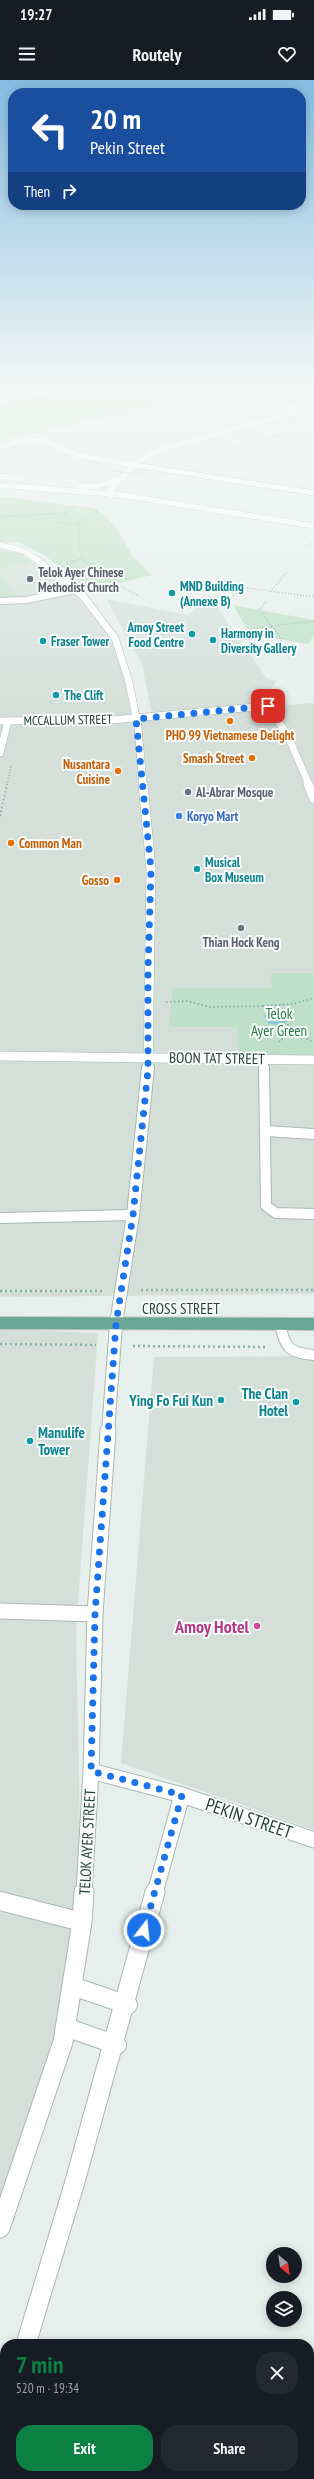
<!DOCTYPE html>
<html lang="en">
<head>
<meta charset="utf-8">
<style>
	:root { --surface:#171b24; --page:#242831; --text:#f1f3f6; --muted:#9ea1a6; --accent:#0b8043 }
	body { margin:0; font-family:"PT Sans Narrow",sans-serif; background:var(--page); color:var(--text); height:100vh; display:flex; flex-direction:column; font-size:15px; white-space:nowrap }
	* { box-sizing:border-box; margin:0 }
	p { font-size:13px; color:var(--muted) }
	.icon { flex:none; width:22px; height:22px; fill:none; stroke:currentColor; stroke-width:2; stroke-linecap:round; stroke-linejoin:round }
	.map { position:relative; flex:1; overflow:hidden }
	.panel { position:absolute; left:0px; top:2259px; width:314px; height:140px; display:flex; flex-direction:column; background:var(--surface); border-radius:16px 16px 0 0; box-shadow:0 2px 10px #0003 }
	.panel>* { flex:none }
	.hud { position:absolute; left:8px; top:8px; width:298px; height:122px; border-radius:16px; box-shadow:0 2px 10px #0003; background:#1a4fa0; color:#fff; overflow:hidden }
	.needle { width:26px; rotate:151deg }
	.controls { position:absolute; left:266px; top:2167px; display:grid; gap:8px }
	.controls a { display:grid; place-items:center; width:36px; height:36px; border-radius:50%; background:var(--surface); box-shadow:0 2px 10px #0003; font-size:20px }
	.pin { position:absolute; display:grid; place-items:center; width:34px; height:34px; color:#fff; margin:-17px; border-radius:8px; box-shadow:0 2px 6px #0006 }
	.me { position:absolute; width:44px; margin:-22px; rotate:16deg; stroke-linejoin:round; filter:drop-shadow(0 0 3px #0008) }
	.turn { display:flex; align-items:center; gap:14px; height:84px; padding:0 16px; font-size:18px }
	.turn .icon { width:52px; height:52px; stroke-width:2.5 }
	.turn b { display:block; font-size:28px; line-height:34px }
	.then { display:flex; align-items:center; height:38px; padding:0 16px; background:#0003; gap:8px; font-size:15px }
	.round { display:grid; place-items:center; flex:none; width:42px; height:42px; border-radius:16px; background:var(--page) }
	.overview { display:flex; align-items:center; justify-content:space-between; height:68px; padding:0 16px }
	h1 { font-size:24px; font-weight:700; line-height:30px; color:var(--accent) }
	.action { display:flex; gap:8px; margin-top:auto; padding:8px 16px }
	.action a { flex:1; height:46px; border-radius:16px; background:var(--accent); color:#fff; font-size:16px; font-weight:700; line-height:46px; text-align:center }
	.action a+a { background:var(--page); color:var(--text) }
	.status { display:flex; justify-content:space-between; align-items:center; height:28px; padding:0 20px; background:var(--surface); direction:ltr }
	.status svg { height:11px; fill:currentColor }
	header { display:flex; justify-content:space-between; align-items:center; height:52px; padding:0 16px; background:var(--surface); font-size:18px; font-weight:700 }
	.map>svg:first-child { display:block }
	.built { fill:#d4dfda }
	.green { fill:#bfe0c8 }
	.water { fill:#8ec9d4 }
	.lines { fill:none; stroke-linecap:round; stroke-linejoin:round }
	.lane-far4-casing { stroke:#a8b8b2; stroke-width:6 }
	.lane-far3-casing { stroke:#a8b8b2; stroke-width:8 }
	.lane-far2-casing { stroke:#a8b8b2; stroke-width:10 }
	.lane-far1-casing { stroke:#a8b8b2; stroke-width:12 }
	.lane-casing { stroke:#a8b8b2; stroke-width:20 }
	.street-far5-casing { stroke:#a8b8b2; stroke-width:6 }
	.street-far4-casing { stroke:#a8b8b2; stroke-width:8 }
	.street-far3-casing { stroke:#a8b8b2; stroke-width:10 }
	.street-far2-casing { stroke:#a8b8b2; stroke-width:14 }
	.street-far1-casing { stroke:#a8b8b2; stroke-width:17 }
	.street-casing { stroke:#a8b8b2; stroke-width:21 }
	.secondary-casing { stroke:#a4bbb3; stroke-width:6 }
	.primary-casing { stroke:#c2cac8; stroke-width:14 }
	.path-far3 { stroke:#86b3a5; stroke-width:1; stroke-dasharray:1 1.5; stroke-linecap:butt }
	.path-far2 { stroke:#86b3a5; stroke-width:1.5; stroke-dasharray:1 2; stroke-linecap:butt }
	.path-far1 { stroke:#86b3a5; stroke-width:2; stroke-dasharray:1.5 2.5; stroke-linecap:butt }
	.path { stroke:#86b3a5; stroke-width:2.5; stroke-dasharray:2 3; stroke-linecap:butt }
	.lane-far4 { stroke:#fff; stroke-width:5 }
	.lane-far3 { stroke:#fff; stroke-width:6 }
	.lane-far2 { stroke:#fff; stroke-width:8 }
	.lane-far1 { stroke:#fff; stroke-width:10 }
	.lane { stroke:#fff; stroke-width:18 }
	.street-far5 { stroke:#fff; stroke-width:5.5 }
	.street-far4 { stroke:#fff; stroke-width:7 }
	.street-far3 { stroke:#fff; stroke-width:9 }
	.street-far2 { stroke:#fff; stroke-width:12 }
	.street-far1 { stroke:#fff; stroke-width:15 }
	.street { stroke:#fff; stroke-width:19 }
	.secondary { stroke:#fff; stroke-width:5.5 }
	.primary { stroke:#6aa596; stroke-width:12 }
	.path-bridge { stroke:#86b3a5; stroke-width:1; stroke-dasharray:1 1.5; stroke-linecap:butt }
	.route { stroke:#1a73e8; stroke-width:7; stroke-dasharray:0 12.6 }
	.worship-dot { fill:#6b7280; stroke:#f7fbf9; stroke-width:1.5 }
	.culture-dot { fill:#0f9aa8; stroke:#f7fbf9; stroke-width:1.5 }
	.food-dot { fill:#e8710a; stroke:#f7fbf9; stroke-width:1.5 }
	.shop-dot { fill:#3f7fe0; stroke:#f7fbf9; stroke-width:1.5 }
	.hotel-dot { fill:#d1479c; stroke:#f7fbf9; stroke-width:1.5 }
	.labels { text-anchor:middle; dominant-baseline:central; stroke-width:4; stroke-linejoin:round; paint-order:stroke }
	.far-worship-label { font-size:13px; font-weight:bold; fill:#5b616d; stroke:#f7fbf9; text-anchor:start }
	.far-culture-label { font-size:13px; font-weight:bold; fill:#0d838f; stroke:#f7fbf9; text-anchor:start }
	.far-street-label { font-size:13px; fill:#24423a; stroke:#f7fbf9 }
	.far-food-label { font-size:13px; font-weight:bold; fill:#c56008; stroke:#f7fbf9; text-anchor:end }
	.far-shop-label { font-size:13px; font-weight:bold; fill:#366cbe; stroke:#f7fbf9; text-anchor:start }
	.park-label { font-size:15px; fill:#2d7a4b; stroke:#f7fbf9 }
	.street-label { font-size:15px; fill:#24423a; stroke:#f7fbf9 }
	.culture-label { font-size:15px; font-weight:bold; fill:#0d838f; stroke:#f7fbf9; text-anchor:end }
	.near-hotel-label { font-size:18px; font-weight:bold; fill:#b23c85; stroke:#f7fbf9; text-anchor:end }
	.near-street-label { font-size:18px; fill:#24423a; stroke:#f7fbf9 }
</style>
</head>
<body>
<div class="status"><b>19:27</b><svg viewBox="0 0 49 12"><path d="M0 12V9h3v3zM5 12V6h3v6zM10 12V3h3v9zM15 12V0h3v12zM26 1h20v11H26zM47 4h2v5h-2z"/></svg></div>
<header><svg class="icon" aria-label="menu" viewBox="0 0 24 24"><path d="M4 6h16M4 12h16M4 18h16"/></svg>Routely<svg class="icon" aria-label="heart" viewBox="0 0 24 24"><path d="M12 20l-8-8c-3-5 5-10 8-4 3-6 11-1 8 4z"/></svg></header>
<div class="map">
<svg width="314" height="2399" viewBox="0 0 314 2399">
	<rect width="100%" height="100%" fill="#e6efeb"/>
	<g class="built">
		<polygon points="14,467 83,516 115,558 135,635 153,639 142,584 106,519 188,535 209,515 267,599 277,601 256,627 314,623 314,1214 0,1217 0,468"/>
		<polygon points="0,1249 98,1253 76,1550 82,1842 72,1906 0,2148"/>
		<polygon points="314,1276 314,1750 121,1683 154,1277"/>
	</g>
	<g class="green">
		<polygon points="89,305 235,305 0,361 0,325"/>
		<polygon points="267,305 314,305 314,321 290,324"/>
		<polygon points="8,417 97,429 115,445 133,477 152,495 90,510 44,475 19,462 0,462 0,418"/>
		<polygon points="0,472 14,472 30,483 0,489"/>
		<polygon points="0,495 19,517 0,517"/>
		<polygon points="233,525 314,540 314,555 308,564 250,554"/>
		<polygon points="271,893 314,893 314,979 238,973 237,947 169,947 173,908 272,908"/>
	</g>
	<polygon class="water" points="271,929 279,929 287,932 290,940 281,946 268,943 264,936"/>
	<g class="lines">
		<defs>
			<g id="lane-far4">
				<polyline points="261,305 256,309 262,314 272,315"/>
				<polyline points="135,385 314,413"/>
			</g>
			<polyline id="lane-far3" points="0,521 26,520 76,510"/>
			<polyline id="lane-far2" points="264,979 264,989"/>
			<g id="lane-far1">
				<polyline points="264,988 266,1126 276,1133 314,1134"/>
				<polyline points="266,1051 314,1054"/>
				<polyline points="0,1138 133,1135"/>
				<path d="M280,1244C285,1268 289,1273 314,1275"/>
			</g>
			<g id="lane">
				<polyline points="0,1821 82,1842"/>
				<polyline points="72,1906 128,1925"/>
				<polyline points="65,1947 117,1965"/>
			</g>
			<g id="street-far5">
				<polyline points="261,305 314,346"/>
				<polyline points="266,310 314,306"/>
				<polyline points="0,320 67,305"/>
				<polyline points="0,367 13,363 44,360 76,375 135,385"/>
				<polyline points="80,407 99,406 119,399"/>
				<polyline points="111,416 110,410 140,380 159,370 296,332"/>
				<polyline points="0,465 24,471 38,481"/>
			</g>
			<g id="street-far4">
				<polyline points="37,480 83,516 115,558 129,602 138,647 143,705"/>
				<polyline points="0,641 111,640 268,626 288,656 309,705"/>
				<polyline points="0,673 8,641"/>
			</g>
			<g id="street-far3">
				<polyline points="143,704 151,789 148,989"/>
				<polyline points="308,704 314,719"/>
				<polyline points="0,976 314,980"/>
			</g>
			<polyline id="street-far2" points="108,1352 116,1244 133,1135 148,988"/>
			<g id="street-far1">
				<polyline points="0,1531 95,1534"/>
				<polyline points="91,1691 182,1715 314,1760"/>
				<polyline points="84,1813 91,1691 95,1534 108,1351"/>
				<polyline points="155,1813 182,1715"/>
			</g>
			<g id="street">
				<polyline points="0,2148 63,1962 82,1842 84,1812"/>
				<polyline points="26,2264 74,2105 155,1812"/>
				<polyline points="0,2352 5,2335"/>
				<polyline points="0,2365 5,2368"/>
				<polyline points="46,2394 54,2399"/>
			</g>
			<g id="secondary">
				<polyline points="0,396 22,399"/>
				<polyline points="0,405 122,415 314,446"/>
			</g>
			<polyline id="primary" points="0,1243 314,1244"/>
		</defs>
		<use href="#lane-far4" class="lane-far4-casing"/>
		<use href="#lane-far3" class="lane-far3-casing"/>
		<use href="#lane-far2" class="lane-far2-casing"/>
		<use href="#lane-far1" class="lane-far1-casing"/>
		<use href="#lane" class="lane-casing"/>
		<use href="#street-far5" class="street-far5-casing"/>
		<use href="#street-far4" class="street-far4-casing"/>
		<use href="#street-far3" class="street-far3-casing"/>
		<use href="#street-far2" class="street-far2-casing"/>
		<use href="#street-far1" class="street-far1-casing"/>
		<use href="#street" class="street-casing"/>
		<use href="#secondary" class="secondary-casing"/>
		<use href="#primary" class="primary-casing"/>
		<g class="path-far3">
			<polyline points="221,305 227,307"/>
			<polyline points="0,341 6,340"/>
			<polyline points="57,348 240,305"/>
			<polyline points="230,369 290,353"/>
			<polyline points="73,426 58,443 79,444"/>
			<polyline points="0,437 67,433"/>
			<polyline points="308,467 312,462"/>
			<polyline points="74,481 82,479"/>
			<polyline points="84,481 79,470 79,444 97,429"/>
		</g>
		<g class="path-far2">
			<polyline points="84,480 108,500 139,516"/>
			<polyline points="67,483 78,480"/>
			<polyline points="270,512 286,493"/>
			<polyline points="233,516 240,507 314,517"/>
			<polyline points="266,522 260,529 271,546 314,541"/>
			<polyline points="239,551 271,546 282,559 280,563"/>
			<polyline points="7,705 11,686"/>
		</g>
		<g class="path-far1">
			<polyline points="0,736 7,704"/>
			<polyline points="166,922 187,921 210,927 262,926 312,962"/>
			<polyline points="263,926 291,924 314,918"/>
			<polyline points="279,962 293,947"/>
		</g>
		<g class="path">
			<polyline points="141,1210 314,1210"/>
			<polyline points="0,1211 102,1211"/>
			<polyline points="0,1264 96,1265"/>
			<polyline points="133,1266 268,1267"/>
		</g>
		<use href="#lane-far4" class="lane-far4"/>
		<use href="#lane-far3" class="lane-far3"/>
		<use href="#lane-far2" class="lane-far2"/>
		<use href="#lane-far1" class="lane-far1"/>
		<use href="#lane" class="lane"/>
		<use href="#street-far5" class="street-far5"/>
		<use href="#street-far4" class="street-far4"/>
		<use href="#street-far3" class="street-far3"/>
		<use href="#street-far2" class="street-far2"/>
		<use href="#street-far1" class="street-far1"/>
		<use href="#street" class="street"/>
		<use href="#secondary" class="secondary"/>
		<use href="#primary" class="primary"/>
		<polyline class="path-bridge" points="110,391 143,394"/>
	</g>
	<linearGradient id="sky" x2="0" y2="1"><stop stop-color="#84bce0"/><stop offset="0.48" stop-color="#f4f8f6"/><stop offset="1" stop-color="#f4f8f6" stop-opacity="0"/></linearGradient>
	<rect width="314" height="641" fill="url(#sky)"/>
	<g class="lines">
		<polyline class="route" points="144,1850 182,1715 91,1691 95,1534 116,1244 133,1135 148,990 148,891 151,789 136,639 268,626"/>
	</g>
	<g class="worship-dot">
		<circle cx="30" cy="499" r="4"/>
		<circle cx="188" cy="712" r="4"/>
		<circle cx="241" cy="848" r="4"/>
	</g>
	<g class="culture-dot">
		<circle cx="172" cy="513" r="4"/>
		<circle cx="192" cy="554" r="4"/>
		<circle cx="213" cy="560" r="4"/>
		<circle cx="43" cy="561" r="4"/>
		<circle cx="56" cy="615" r="4"/>
		<circle cx="197" cy="789" r="4"/>
		<circle cx="221" cy="1320" r="4"/>
		<circle cx="296" cy="1322" r="4"/>
		<circle cx="30" cy="1361" r="4"/>
	</g>
	<g class="food-dot">
		<circle cx="230" cy="641" r="4"/>
		<circle cx="252" cy="678" r="4"/>
		<circle cx="118" cy="691" r="4"/>
		<circle cx="11" cy="763" r="4"/>
		<circle cx="117" cy="800" r="4"/>
	</g>
	<circle class="shop-dot" cx="179" cy="736" r="4"/>
	<circle class="hotel-dot" cx="257" cy="1546" r="4"/>
	<g class="labels">
		<g class="far-worship-label">
			<text x="38" y="492">Telok Ayer Chinese<tspan x="38" dy="15">Methodist Church</tspan></text>
			<text x="196" y="712">Al-Abrar Mosque</text>
			<text x="241" y="862" text-anchor="middle">Thian Hock Keng</text>
		</g>
		<g class="far-culture-label">
			<text x="180" y="506">MND Building<tspan x="180" dy="15">(Annexe B)</tspan></text>
			<text x="184" y="547" text-anchor="end">Amoy Street<tspan x="184" dy="15">Food Centre</tspan></text>
			<text x="221" y="553">Harmony in<tspan x="221" dy="15">Diversity Gallery</tspan></text>
			<text x="51" y="561">Fraser Tower</text>
			<text x="64" y="615">The Clift</text>
			<text x="205" y="782">Musical<tspan x="205" dy="15">Box Museum</tspan></text>
		</g>
		<g class="far-street-label">
			<text transform="translate(68 640) rotate(-1)">MCCALLUM STREET</text>
		</g>
		<g class="far-food-label">
			<text x="230" y="655" text-anchor="middle">PHO 99 Vietnamese Delight</text>
			<text x="244" y="678">Smash Street</text>
			<text x="110" y="684">Nusantara<tspan x="110" dy="15">Cuisine</tspan></text>
			<text x="19" y="763" text-anchor="start">Common Man</text>
			<text x="109" y="800">Gosso</text>
		</g>
		<g class="far-shop-label">
			<text x="187" y="736">Koryo Mart</text>
		</g>
		<g class="park-label">
			<text x="279" y="933">Telok<tspan x="279" dy="17">Ayer Green</tspan></text>
		</g>
		<g class="street-label">
			<text transform="translate(217 978) rotate(1)">BOON TAT STREET</text>
			<text x="181" y="1228">CROSS STREET</text>
			<text transform="translate(87 1762) rotate(-87)">TELOK AYER STREET</text>
		</g>
		<g class="culture-label">
			<text x="288" y="1313">The Clan<tspan x="288" dy="17">Hotel</tspan></text>
			<text x="213" y="1320">Ying Fo Fui Kun</text>
			<text x="38" y="1352" text-anchor="start">Manulife<tspan x="38" dy="17">Tower</tspan></text>
		</g>
		<g class="near-hotel-label">
			<text x="249" y="1546">Amoy Hotel</text>
		</g>
		<g class="near-street-label">
			<text transform="translate(249 1738) rotate(19)">PEKIN STREET</text>
		</g>
	</g>
</svg>
<div class="controls">
<a><svg class="needle" viewBox="-14 -14 28 28"><path d="M0-13l5 13h-10z" fill="#e53935"/><path d="M0 13l5-13h-10z" fill="#9ea1a6"/></svg></a>
<a><svg class="icon" aria-label="layers" viewBox="0 0 24 24"><path d="M12 4l9 5-9 5-9-5zM3 14l9 5 9-5"/></svg></a>
</div>
<div class="pin" style="left:268px;top:626px;background:#d93025"><svg class="icon" aria-label="arrive" viewBox="0 0 24 24"><path d="M6 21V4h12l-3 4 3 4H6"/></svg></div>
<svg class="me" style="left:144px;top:1850px" viewBox="-20 -20 40 40"><circle r="17" fill="#1a73e8" stroke="#fff" stroke-width="3"/><path d="M0-11L8 9 0 5-8 9z" fill="#fff"/></svg>
<div class="hud">
<div class="turn"><svg class="icon" aria-label="left" viewBox="0 0 24 24"><path d="M17 20v-9H6M10 6l-5 5 5 5"/></svg><div><b>20 m</b>Pekin Street</div></div>
<div class="then">Then<svg class="icon" aria-label="right" viewBox="0 0 24 24"><path d="M7 20v-9h11M14 6l5 5-5 5"/></svg></div>
</div>
<section class="panel">
<div class="overview"><div><h1>7 min</h1><p>520 m · 19:34</p></div><a class="round"><svg class="icon" aria-label="close" viewBox="0 0 24 24"><path d="M6 6l12 12M18 6L6 18"/></svg></a></div>
<div class="action"><a>Exit</a><a>Share</a></div>
</section>
</div>
</body>
</html>
